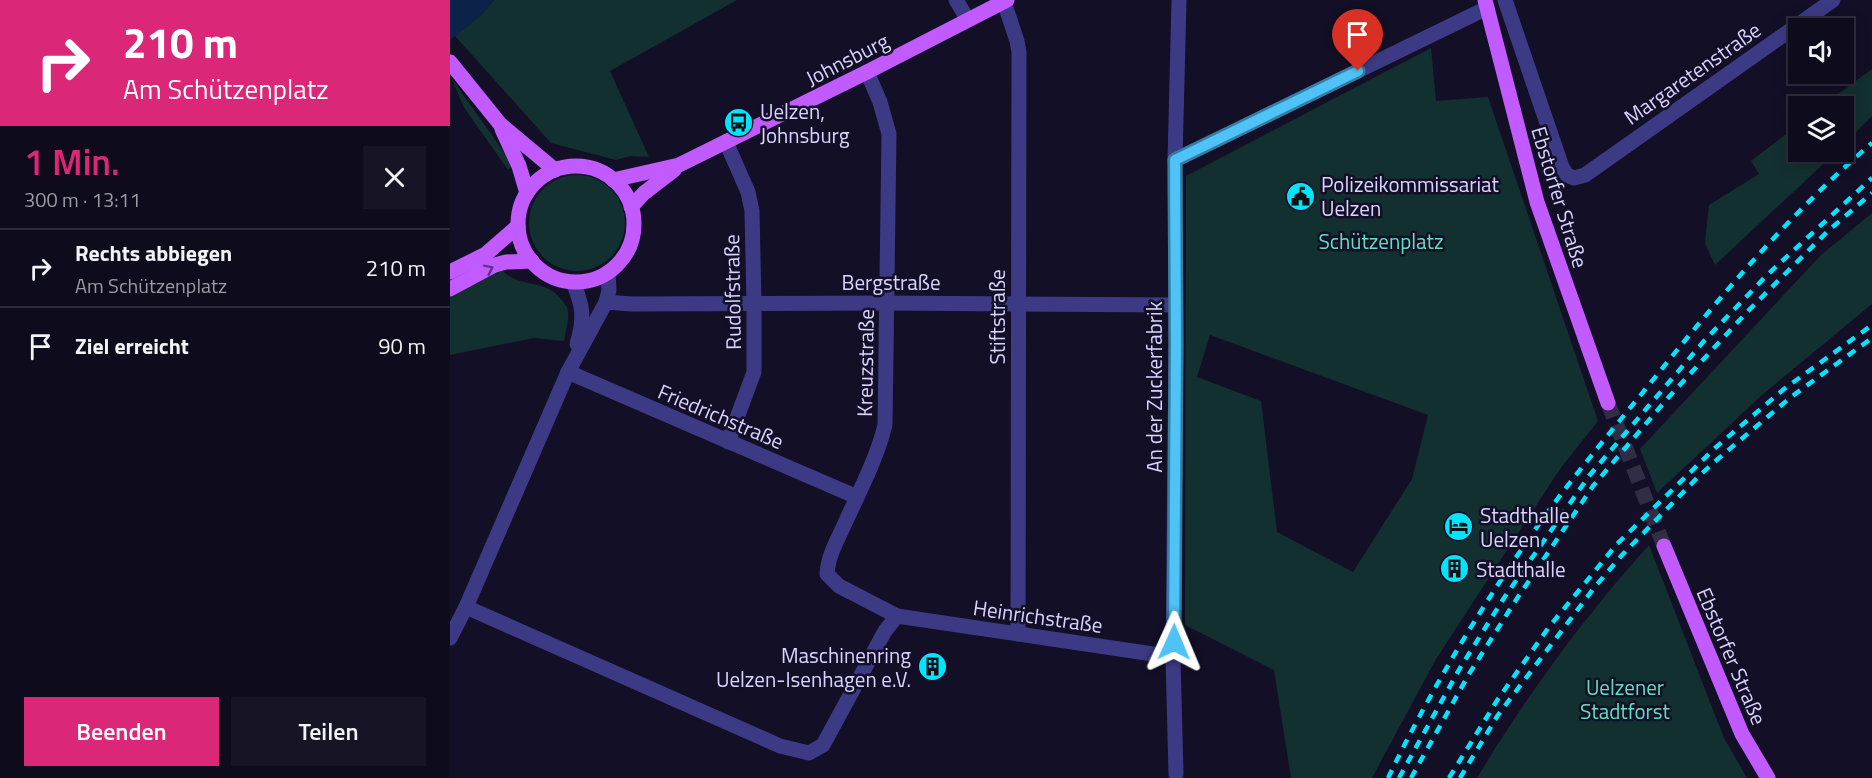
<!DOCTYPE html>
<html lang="de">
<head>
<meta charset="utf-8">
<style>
	:root { --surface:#0e0b1c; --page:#171425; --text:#f1f3f6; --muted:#9b9ba3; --line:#2e2b3b; --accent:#db2777 }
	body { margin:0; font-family:"Titillium Web",sans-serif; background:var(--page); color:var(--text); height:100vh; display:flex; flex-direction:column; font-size:22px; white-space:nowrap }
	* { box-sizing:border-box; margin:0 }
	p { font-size:20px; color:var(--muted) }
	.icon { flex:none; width:33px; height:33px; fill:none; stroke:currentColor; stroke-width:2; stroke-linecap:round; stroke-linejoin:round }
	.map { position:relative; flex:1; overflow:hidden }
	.sheet { display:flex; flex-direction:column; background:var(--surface); width:450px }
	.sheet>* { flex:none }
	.guide { background:#db2777; color:#fff; overflow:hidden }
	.controls { position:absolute; left:1338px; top:18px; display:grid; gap:12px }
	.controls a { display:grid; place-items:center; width:66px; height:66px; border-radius:0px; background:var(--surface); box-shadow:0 3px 15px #0003,0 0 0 2px var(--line); font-size:30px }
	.pin { position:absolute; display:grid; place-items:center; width:51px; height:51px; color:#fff; margin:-62px -26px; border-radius:50% 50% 50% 0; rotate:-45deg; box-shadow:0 0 6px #0007 }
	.pin .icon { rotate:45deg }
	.me { position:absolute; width:66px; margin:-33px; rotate:1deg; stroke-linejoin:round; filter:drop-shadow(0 0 4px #0008) }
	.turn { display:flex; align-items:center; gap:21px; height:126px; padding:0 24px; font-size:27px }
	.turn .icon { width:78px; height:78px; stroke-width:2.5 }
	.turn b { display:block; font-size:42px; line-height:51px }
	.round { display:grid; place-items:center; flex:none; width:63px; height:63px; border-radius:0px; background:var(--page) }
	.head { display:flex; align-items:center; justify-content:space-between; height:102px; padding:0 24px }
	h1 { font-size:36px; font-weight:600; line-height:45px; color:var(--accent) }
	.action { display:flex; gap:12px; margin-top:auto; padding:12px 24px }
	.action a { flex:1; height:69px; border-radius:0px; background:var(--accent); color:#fff; font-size:24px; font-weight:600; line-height:69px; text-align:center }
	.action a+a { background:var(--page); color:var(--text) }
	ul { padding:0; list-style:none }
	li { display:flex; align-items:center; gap:18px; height:78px; padding:0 24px; border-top:2px solid var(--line) }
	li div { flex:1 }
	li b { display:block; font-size:22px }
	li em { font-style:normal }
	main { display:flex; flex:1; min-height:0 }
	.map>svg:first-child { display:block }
	.green { fill:#12302f; fill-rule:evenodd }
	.water { fill:#0c2248 }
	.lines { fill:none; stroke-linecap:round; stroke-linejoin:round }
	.major-tunnel { stroke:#312d47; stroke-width:15; stroke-dasharray:15 8; stroke-linecap:butt }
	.minor { stroke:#3d3a85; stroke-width:15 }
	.major { stroke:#c25bff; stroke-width:15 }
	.rail { stroke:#00e5ff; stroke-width:4.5; stroke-dasharray:9 8; stroke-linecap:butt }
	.oneway { stroke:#623188 }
	.route-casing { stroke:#337fa1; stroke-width:15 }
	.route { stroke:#4fc3f7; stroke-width:10 }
	.labels { text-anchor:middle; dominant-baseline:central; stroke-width:5; stroke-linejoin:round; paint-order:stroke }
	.street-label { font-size:21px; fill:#d9d4ff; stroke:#130f26 }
	.poi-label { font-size:21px; fill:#d9d4ff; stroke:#130f26; text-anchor:start }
	.park-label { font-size:21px; fill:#5fe0c0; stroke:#130f26 }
</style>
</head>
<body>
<main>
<section class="sheet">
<div class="guide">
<div class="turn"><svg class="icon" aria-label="right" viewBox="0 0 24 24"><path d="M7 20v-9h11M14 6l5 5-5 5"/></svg><div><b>210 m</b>Am Schützenplatz</div></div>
</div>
<div class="head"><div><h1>1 Min.</h1><p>300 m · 13:11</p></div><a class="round"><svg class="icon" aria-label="close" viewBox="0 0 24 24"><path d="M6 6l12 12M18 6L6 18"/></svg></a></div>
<ul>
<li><svg class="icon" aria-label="right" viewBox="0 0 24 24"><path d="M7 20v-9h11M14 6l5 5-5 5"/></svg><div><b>Rechts abbiegen</b><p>Am Schützenplatz</p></div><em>210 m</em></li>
<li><svg class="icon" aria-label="arrive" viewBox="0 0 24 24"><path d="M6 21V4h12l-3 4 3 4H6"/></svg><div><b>Ziel erreicht</b></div><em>90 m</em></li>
</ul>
<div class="action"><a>Beenden</a><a>Teilen</a></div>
</section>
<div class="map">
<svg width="1422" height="778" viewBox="0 0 1422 778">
	<rect width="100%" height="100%" fill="#130f26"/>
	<g class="green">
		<polygon points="44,0 287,0 160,71 199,157 181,156 166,160 101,143 5,36 32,14"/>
		<path d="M981,48L986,101L1038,97L1148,421L1110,469L986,659L922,778H841L824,670L735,625L736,176ZM760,335L978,415L962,479L903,572L827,532L811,401L747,377Z"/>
		<polygon points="1422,69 1422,116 1394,144 1394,106 1372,106"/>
		<polygon points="2,79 63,165 58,170 13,106"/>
		<polygon points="1348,125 1348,152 1386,152 1265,265 1255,243 1259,205 1309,174 1301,161"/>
		<circle cx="127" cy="223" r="48"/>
		<polygon points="1422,213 1422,304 1312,395 1207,493 1190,449 1370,256"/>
		<path d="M52,270C69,289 94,278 111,299C113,302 115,304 117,307C120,316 116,331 114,341L84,338L0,355V297Z"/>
		<path d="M1199,545L1274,738L1297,778H1027C1077,695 1134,617 1199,545Z"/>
	</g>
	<polygon class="water" points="0,0 44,0 32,14 0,40"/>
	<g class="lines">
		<polyline class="major-tunnel" points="1158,403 1214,546"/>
		<g class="minor">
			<polyline points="506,0 518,20"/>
			<polyline points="1055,0 1112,167 1117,175 1124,178 1135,175 1383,0"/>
			<polyline points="554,2 567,41 569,52 568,634"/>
			<path d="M417,72L430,102L439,134L435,425C427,458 410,490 396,521C388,539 378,555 377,574L389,586L447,616"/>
			<polyline points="276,142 298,192 302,211 304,303 304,372 278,442"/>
			<polyline points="725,160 1037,8"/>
			<path d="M123,282C133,306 135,318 127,344"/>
			<polyline points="156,302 182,304 437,303 725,305"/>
			<polyline points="118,372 407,497"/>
			<polyline points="16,607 330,746 359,753 373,745 435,631 447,616 723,657"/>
			<polyline points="0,638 16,607 118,372 156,302 159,290 158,272"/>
			<polyline points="726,774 723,657 726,345 725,160 729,0"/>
		</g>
		<g class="major">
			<polyline points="1035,0 1087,202 1158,403"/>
			<polyline points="0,62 50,124 105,170"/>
			<polyline points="52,129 69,166 77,193"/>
			<circle cx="126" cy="224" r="58"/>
			<polyline points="163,180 229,165 417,72 557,0"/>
			<polyline points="181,207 194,193 224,170"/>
			<polyline points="0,272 36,254 68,226"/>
			<polyline points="0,289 45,265 56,262 82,261"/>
			<polyline points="1214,546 1292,734 1318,778"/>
		</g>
		<g class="rail">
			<path d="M938,778C982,687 1035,600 1094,517C1127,472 1163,429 1198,386C1268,299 1338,215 1422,143"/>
			<polyline points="949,778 1010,668 1054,598 1139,476 1254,341 1317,275 1422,178"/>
			<polyline points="961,778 1019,674 1064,603 1143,486 1217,399 1296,313 1378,231 1422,193"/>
			<polyline points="999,778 1048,699 1099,627 1167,544 1265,448 1334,389 1422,325"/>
			<polyline points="1010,778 1048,715 1144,588 1172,555 1250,475 1269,458 1341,397 1422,338"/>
		</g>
	</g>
	<defs><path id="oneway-chevron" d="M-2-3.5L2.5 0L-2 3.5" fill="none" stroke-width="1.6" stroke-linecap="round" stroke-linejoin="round" transform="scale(1.5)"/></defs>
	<use class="oneway" href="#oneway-chevron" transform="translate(39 269) rotate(-26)"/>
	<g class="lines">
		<defs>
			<polyline id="route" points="724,642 726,345 725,160 908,71"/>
		</defs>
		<use href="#route" class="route-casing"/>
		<use href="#route" class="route"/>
	</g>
	<defs>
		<symbol id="bus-disc" viewBox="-11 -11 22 22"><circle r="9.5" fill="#00e5ff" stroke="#130f26"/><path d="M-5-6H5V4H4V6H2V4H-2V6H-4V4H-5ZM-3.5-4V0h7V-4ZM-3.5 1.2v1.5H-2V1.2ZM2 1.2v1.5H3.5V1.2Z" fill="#111"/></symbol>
		<symbol id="civic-disc" viewBox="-11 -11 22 22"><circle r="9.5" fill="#00e5ff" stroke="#130f26"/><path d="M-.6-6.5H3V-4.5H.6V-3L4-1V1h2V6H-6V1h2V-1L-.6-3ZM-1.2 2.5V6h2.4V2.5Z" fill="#111"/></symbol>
		<symbol id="hotel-disc" viewBox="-11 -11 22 22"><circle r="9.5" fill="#00e5ff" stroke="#130f26"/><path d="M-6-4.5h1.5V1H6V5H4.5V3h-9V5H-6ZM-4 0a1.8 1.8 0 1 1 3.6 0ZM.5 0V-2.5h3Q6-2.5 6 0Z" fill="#111"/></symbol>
		<symbol id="building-disc" viewBox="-11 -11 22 22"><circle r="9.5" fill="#00e5ff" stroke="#130f26"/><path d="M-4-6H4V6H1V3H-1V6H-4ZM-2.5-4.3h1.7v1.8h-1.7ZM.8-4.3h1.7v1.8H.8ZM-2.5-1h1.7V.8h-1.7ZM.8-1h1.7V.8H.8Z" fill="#111"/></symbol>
	</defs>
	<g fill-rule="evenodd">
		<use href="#bus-disc" x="272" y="106" width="33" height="33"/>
		<use href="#civic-disc" x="834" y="180" width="33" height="33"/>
		<use href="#hotel-disc" x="992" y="510" width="33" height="33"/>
		<use href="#building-disc" x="988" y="552" width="33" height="33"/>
		<use href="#building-disc" x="466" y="650" width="33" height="33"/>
	</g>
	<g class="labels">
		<g class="street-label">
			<text transform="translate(397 59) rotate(-27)">Johnsburg</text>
			<text transform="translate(1242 73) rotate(-35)">Margaretenstraße</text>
			<text transform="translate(1110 197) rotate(73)">Ebstorfer Straße</text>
			<text x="441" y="282">Bergstraße</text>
			<text transform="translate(282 292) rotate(-91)">Rudolfstraße</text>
			<text transform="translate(547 317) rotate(-90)">Stiftstraße</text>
			<text transform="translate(415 363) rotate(-89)">Kreuzstraße</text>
			<text transform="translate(704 387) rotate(-90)">An der Zuckerfabrik</text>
			<text transform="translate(271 416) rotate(23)">Friedrichstraße</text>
			<text transform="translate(588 616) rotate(8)">Heinrichstraße</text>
			<text transform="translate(1282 656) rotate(67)">Ebstorfer Straße</text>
		</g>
		<g class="poi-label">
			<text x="310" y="111">Uelzen,<tspan x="310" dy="24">Johnsburg</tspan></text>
			<text x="871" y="184">Polizeikommissariat<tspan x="871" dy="24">Uelzen</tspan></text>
			<text x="1030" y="515">Stadthalle<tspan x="1030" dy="24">Uelzen</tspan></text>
			<text x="1026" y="569">Stadthalle</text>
			<text x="461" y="655" text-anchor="end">Maschinenring<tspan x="461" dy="24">Uelzen-Isenhagen e.V.</tspan></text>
		</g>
		<g class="park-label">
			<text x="931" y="241">Schützenplatz</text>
			<text x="1175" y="687">Uelzener<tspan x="1175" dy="24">Stadtforst</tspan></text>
		</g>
	</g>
</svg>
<div class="controls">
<a><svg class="icon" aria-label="sound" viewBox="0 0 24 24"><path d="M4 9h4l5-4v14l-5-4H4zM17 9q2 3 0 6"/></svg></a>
<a><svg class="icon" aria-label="layers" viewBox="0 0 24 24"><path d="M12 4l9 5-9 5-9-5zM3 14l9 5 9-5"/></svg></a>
</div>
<div class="pin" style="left:908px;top:71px;background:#d93025"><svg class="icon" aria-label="arrive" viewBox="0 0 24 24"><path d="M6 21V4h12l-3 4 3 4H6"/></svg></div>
<svg class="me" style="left:724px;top:642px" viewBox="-20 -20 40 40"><path d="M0-17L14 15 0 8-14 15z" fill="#4fc3f7" stroke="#fff" stroke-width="4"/></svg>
</div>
</main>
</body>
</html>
